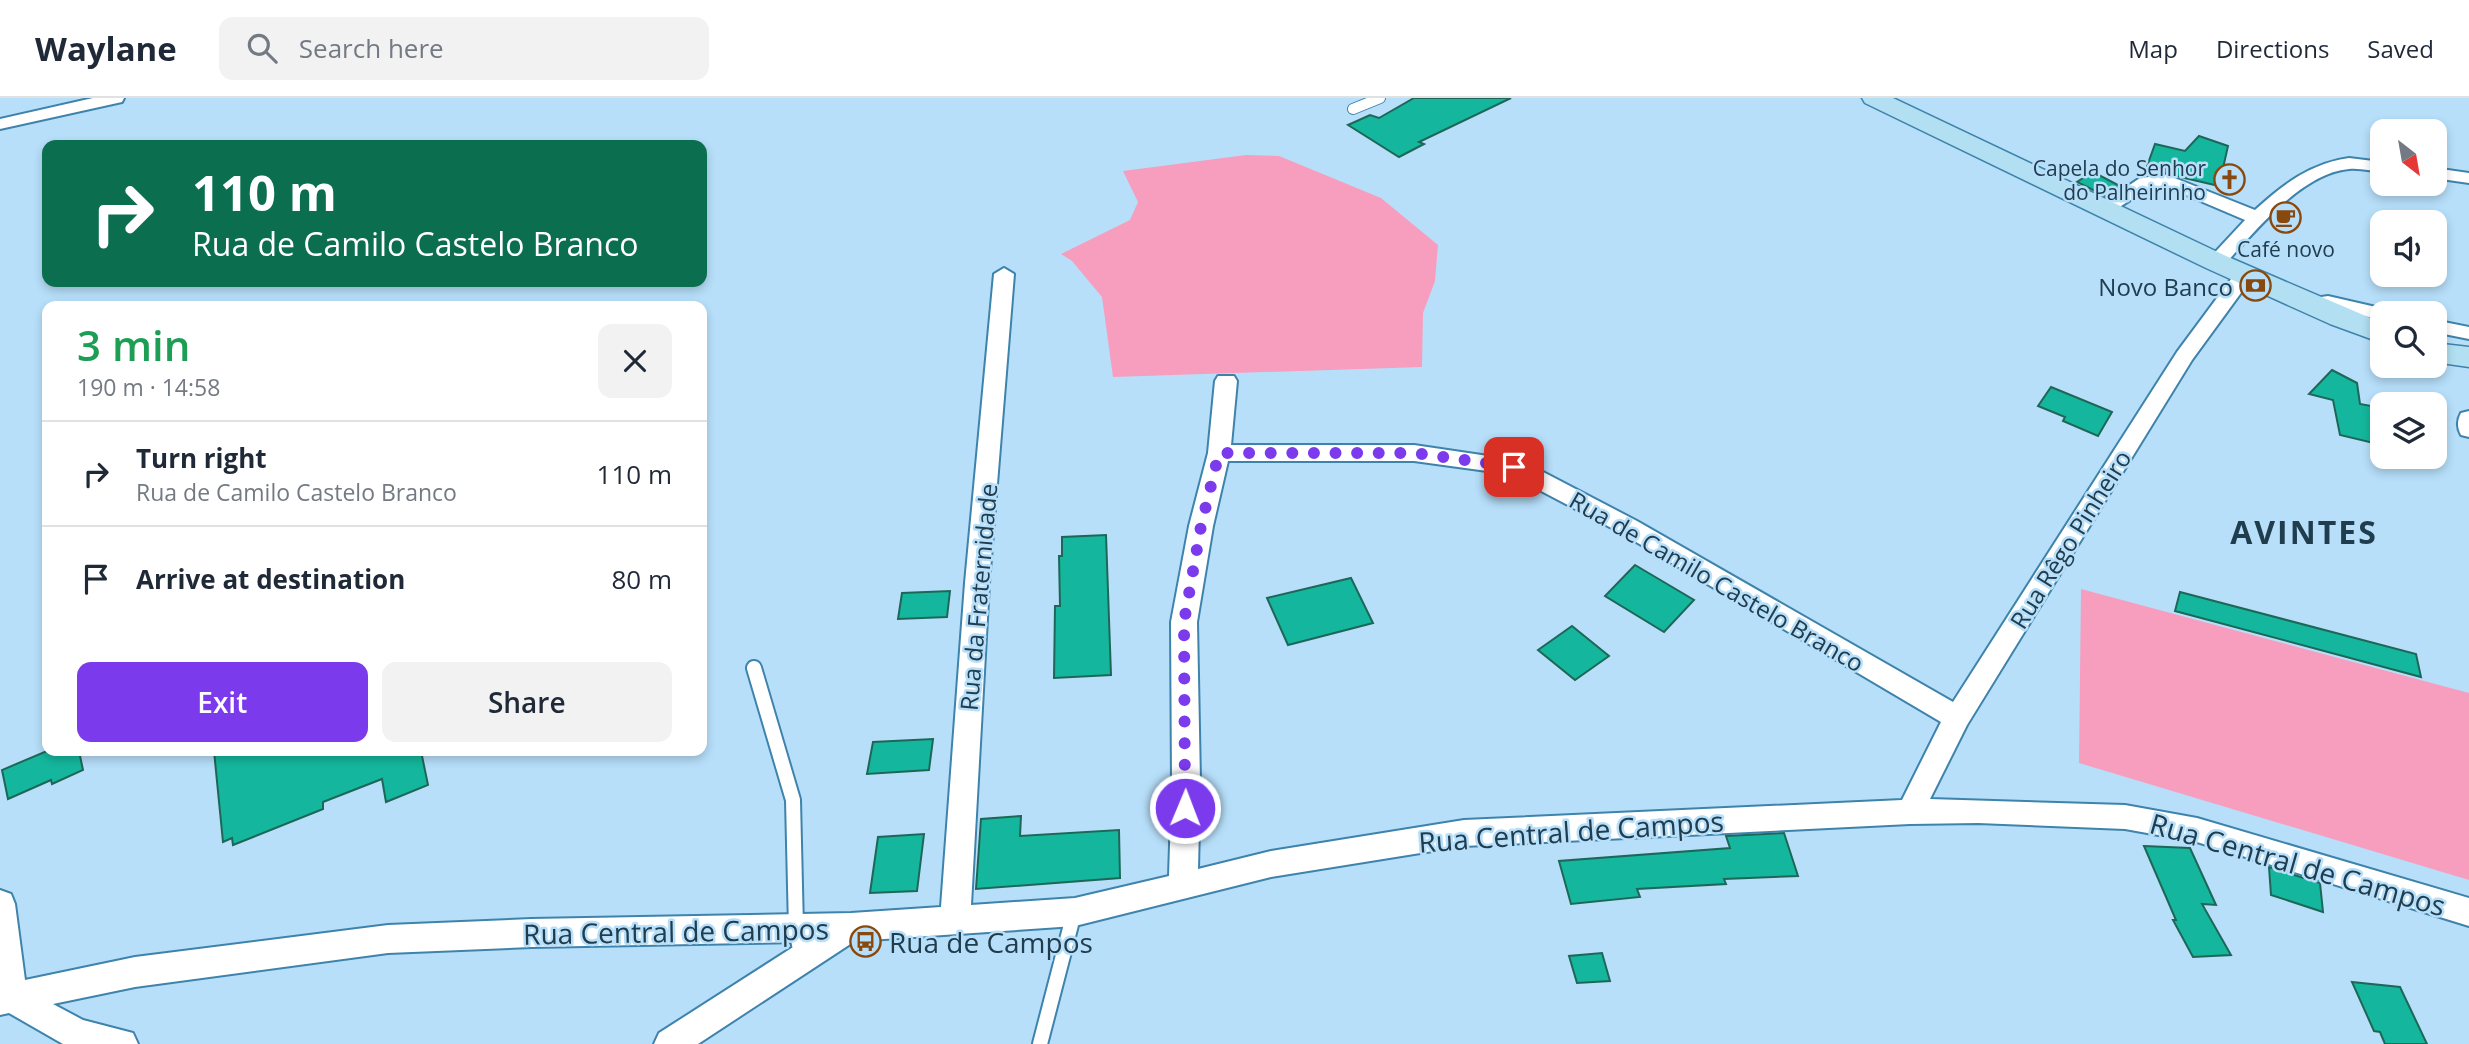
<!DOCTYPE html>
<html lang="en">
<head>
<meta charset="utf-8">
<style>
	:root { --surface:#fff; --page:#f2f2f3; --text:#1f2937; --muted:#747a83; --line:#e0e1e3; --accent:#7c3aed }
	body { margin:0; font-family:"Open Sans",sans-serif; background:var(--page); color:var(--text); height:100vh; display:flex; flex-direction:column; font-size:26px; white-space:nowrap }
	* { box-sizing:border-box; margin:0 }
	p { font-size:23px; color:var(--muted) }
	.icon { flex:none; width:38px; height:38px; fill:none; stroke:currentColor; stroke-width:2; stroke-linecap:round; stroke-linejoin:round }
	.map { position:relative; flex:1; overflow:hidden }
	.details { position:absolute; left:42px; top:203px; width:665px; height:455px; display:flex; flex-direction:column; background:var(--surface); border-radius:14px; box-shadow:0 4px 10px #0003 }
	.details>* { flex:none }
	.banner { position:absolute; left:42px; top:42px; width:665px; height:147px; border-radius:14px; box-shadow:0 4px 10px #0003; background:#0b6e4f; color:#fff; overflow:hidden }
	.needle { width:46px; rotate:149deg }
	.fabs { position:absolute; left:2370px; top:21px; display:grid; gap:14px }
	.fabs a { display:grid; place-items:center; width:77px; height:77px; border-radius:14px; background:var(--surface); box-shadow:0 4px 10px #0003; font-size:35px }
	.pin { position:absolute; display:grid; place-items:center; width:60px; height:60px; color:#fff; margin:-30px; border-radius:14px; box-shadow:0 4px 10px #0006 }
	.me { position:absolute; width:77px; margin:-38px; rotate:1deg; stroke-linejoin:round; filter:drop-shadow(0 0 5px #0008) }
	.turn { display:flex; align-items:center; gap:24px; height:147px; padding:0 35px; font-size:32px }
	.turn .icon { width:91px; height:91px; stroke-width:2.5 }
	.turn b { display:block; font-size:49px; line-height:60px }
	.round { display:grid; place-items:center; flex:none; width:74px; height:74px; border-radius:14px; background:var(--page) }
	.head { display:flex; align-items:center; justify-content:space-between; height:119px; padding:0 35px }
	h1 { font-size:42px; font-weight:600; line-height:52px; color:#1e9e55 }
	.action { display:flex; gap:14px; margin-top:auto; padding:14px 35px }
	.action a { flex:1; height:80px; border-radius:14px; background:var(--accent); color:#fff; font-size:28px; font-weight:600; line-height:80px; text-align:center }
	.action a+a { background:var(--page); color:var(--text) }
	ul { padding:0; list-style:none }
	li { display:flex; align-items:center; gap:21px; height:105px; padding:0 35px; border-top:2px solid var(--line) }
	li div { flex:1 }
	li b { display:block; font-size:26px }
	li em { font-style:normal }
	header { display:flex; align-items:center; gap:42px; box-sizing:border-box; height:98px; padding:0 35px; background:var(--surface); border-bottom:2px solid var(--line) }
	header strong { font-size:33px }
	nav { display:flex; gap:38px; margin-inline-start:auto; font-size:24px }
	.search { width:490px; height:63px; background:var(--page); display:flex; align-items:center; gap:18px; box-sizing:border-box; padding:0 24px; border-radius:14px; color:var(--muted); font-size:26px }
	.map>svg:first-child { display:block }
	.green { fill:#f79ebe }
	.building { fill:#14b79d; stroke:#1e6758; stroke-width:2 }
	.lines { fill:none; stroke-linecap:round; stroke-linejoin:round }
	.lane-far1-casing { stroke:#3e83ab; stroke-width:12 }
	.lane-casing { stroke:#3e83ab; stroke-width:18 }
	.street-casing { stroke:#3e83ab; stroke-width:4 }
	.secondary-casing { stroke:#3e83ab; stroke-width:3 }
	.lane-far1 { stroke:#fff; stroke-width:10 }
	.lane { stroke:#fff; stroke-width:14 }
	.street { fill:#fff; fill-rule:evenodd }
	.secondary { fill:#b2dff2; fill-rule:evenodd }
	.route { stroke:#7c3aed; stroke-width:12; stroke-dasharray:0 21.6 }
	.labels { text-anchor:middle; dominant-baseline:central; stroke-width:5; stroke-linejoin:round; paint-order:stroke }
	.far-poi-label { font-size:21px; fill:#203d4e; stroke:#b7dffa; text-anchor:end }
	.poi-label { font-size:24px; fill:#203d4e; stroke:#b7dffa; text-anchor:end }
	.street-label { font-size:24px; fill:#203d4e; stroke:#b7dffa }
	.near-street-label { font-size:28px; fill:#203d4e; stroke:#b7dffa }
	.near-poi-label { font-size:28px; fill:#203d4e; stroke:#b7dffa; text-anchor:start }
	.district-label { font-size:32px; font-weight:bold; letter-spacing:2px; fill:#203d4e; stroke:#b7dffa }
</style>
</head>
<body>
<header>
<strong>Waylane</strong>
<div class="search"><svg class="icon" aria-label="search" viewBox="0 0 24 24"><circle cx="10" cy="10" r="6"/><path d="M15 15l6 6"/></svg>Search here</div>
<nav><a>Map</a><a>Directions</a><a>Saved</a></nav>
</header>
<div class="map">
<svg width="2469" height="946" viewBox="0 0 2469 946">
	<rect width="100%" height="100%" fill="#b7dffa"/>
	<g class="green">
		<polygon points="1246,57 1279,58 1381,100 1438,147 1435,183 1423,215 1422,269 1113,279 1102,199 1072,163 1061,156 1130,122 1138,104 1123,73"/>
		<polygon points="2081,491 2469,595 2469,782 2079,665"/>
	</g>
	<g class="building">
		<polygon points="1414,0 1511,0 1419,44 1424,46 1399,59 1348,27 1370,17 1379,20"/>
		<polygon points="2199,38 2228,48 2219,88 2146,71 2155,46 2185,53"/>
		<polygon points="2093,74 2122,89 2107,99 2077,84"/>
		<polygon points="2332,272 2357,285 2360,306 2382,310 2382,347 2340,337 2333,302 2309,296"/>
		<polygon points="2051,289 2112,314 2098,338 2063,323 2065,319 2038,308"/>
		<polygon points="1106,437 1111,577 1054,580 1055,508 1060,508 1059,458 1062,458 1062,439"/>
		<polygon points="1635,467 1694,502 1664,534 1605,498"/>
		<polygon points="1351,480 1373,525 1288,547 1267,500"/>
		<polygon points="950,493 947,519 898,521 902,495"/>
		<polygon points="2180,494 2416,556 2421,579 2175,513"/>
		<polygon points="1572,528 1609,558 1575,582 1538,552"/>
		<polygon points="933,641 929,672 867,676 873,644"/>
		<polygon points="47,653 79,653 83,672 52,686 51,682 8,701 2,672"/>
		<polygon points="214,653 421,653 428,687 386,704 382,681 323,704 323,711 233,747 232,740 223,744"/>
		<polygon points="1021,718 1020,738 1119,732 1120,780 976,791 981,721"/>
		<polygon points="1784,735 1798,778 1724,781 1726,786 1637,791 1640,799 1571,806 1559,763 1730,750 1726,738"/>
		<polygon points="924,736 917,793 870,795 878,739"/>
		<polygon points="2144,748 2190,750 2216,807 2202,806 2231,857 2193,859 2173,822 2176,822"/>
		<polygon points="2269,769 2320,785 2323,814 2271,797"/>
		<polygon points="1602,855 1610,883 1577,885 1569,858"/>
		<polygon points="2352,884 2400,889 2427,946 2385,946 2380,934 2374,933"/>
	</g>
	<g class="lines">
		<defs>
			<polyline id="lane-far1" points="1353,11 1380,0"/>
			<g id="lane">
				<polyline points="754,570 793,702 796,831 802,862"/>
				<polyline points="1040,946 1074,815"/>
			</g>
			<g id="street">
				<polygon points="93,0 124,0 122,4 0,31 0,21"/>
				<path d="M2349,60L2382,64V74C2371,73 2360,70 2349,71C2301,75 2254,135 2223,168L2216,170L2206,164L2245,122L2165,88L2151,89L2110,115L2103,117L2094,111L2140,80L2167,77L2255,112C2282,87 2311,65 2349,60Z"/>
				<polygon points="2434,70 2469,75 2469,85 2434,80"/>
				<path d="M1004,170L1014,176L989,485L971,807L1075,800L1169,778L1172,684L1171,524L1189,428L1208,355L1215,283L1218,278H1234L1237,283L1231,347H1414L1522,363L1637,423L1953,604L2177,254L2237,173H2251L2254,177L2192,262L1967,627L1930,701L2125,707L2197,720L2469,800V828L2197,744L2125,731L1978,725L1910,726L1464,748L1271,779L1075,828L855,843L698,946H654L659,935L801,844L531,849L388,855L135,889L53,906L83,922L133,935L138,946H63L9,915L0,917V792L11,796L15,806L25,882L135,859L388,827L531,821L851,815L941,809L965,485L994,176ZM1228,363H1414L1509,376L1621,435L1941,624L1902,702L1464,722L1271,753L1198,771L1200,684L1197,524L1213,428Z"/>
				<polygon points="2328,198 2389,212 2392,215 2382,215 2382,222 2328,210 2301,210 2298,206 2301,202"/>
				<polygon points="2434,222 2469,229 2469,241 2434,234"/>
				<path d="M2469,313V339L2461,337C2457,330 2457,322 2461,315Z"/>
			</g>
			<g id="secondary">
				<polygon points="1862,0 1893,0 2226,158 2382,225 2382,245 2330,226 2206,170 1865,5"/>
				<polygon points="2434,245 2469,249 2469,269 2434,264"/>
			</g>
		</defs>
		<use href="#lane-far1" class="lane-far1-casing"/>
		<use href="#lane" class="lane-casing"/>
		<use href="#street" class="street-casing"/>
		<use href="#secondary" class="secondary-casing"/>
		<use href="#lane-far1" class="lane-far1"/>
		<use href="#lane" class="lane"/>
		<use href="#street" class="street"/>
		<use href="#secondary" class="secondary"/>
	</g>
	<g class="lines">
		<polyline class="route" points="1185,710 1184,524 1201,428 1219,355 1414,355 1514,369"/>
	</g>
	<defs>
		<symbol id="church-ring" viewBox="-11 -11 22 22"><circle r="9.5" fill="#b7dffa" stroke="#88490e" stroke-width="1.5"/><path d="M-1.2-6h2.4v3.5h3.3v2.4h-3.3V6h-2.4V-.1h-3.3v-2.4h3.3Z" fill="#88490e"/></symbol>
		<symbol id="cafe-ring" viewBox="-11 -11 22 22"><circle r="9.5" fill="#b7dffa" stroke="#88490e" stroke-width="1.5"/><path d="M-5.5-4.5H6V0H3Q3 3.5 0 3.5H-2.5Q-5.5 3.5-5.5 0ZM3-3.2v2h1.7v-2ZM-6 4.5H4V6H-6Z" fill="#88490e"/></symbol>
		<symbol id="bank-ring" viewBox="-11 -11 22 22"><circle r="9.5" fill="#b7dffa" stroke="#88490e" stroke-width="1.5"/><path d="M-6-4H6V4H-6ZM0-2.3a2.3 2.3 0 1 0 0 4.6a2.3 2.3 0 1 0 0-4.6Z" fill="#88490e"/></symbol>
		<symbol id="bus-ring" viewBox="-11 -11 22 22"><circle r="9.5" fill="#b7dffa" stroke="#88490e" stroke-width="1.5"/><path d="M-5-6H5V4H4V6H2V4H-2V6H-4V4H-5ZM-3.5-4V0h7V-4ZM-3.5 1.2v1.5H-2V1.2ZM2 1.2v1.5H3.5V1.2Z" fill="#88490e"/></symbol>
	</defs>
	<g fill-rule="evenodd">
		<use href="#church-ring" x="2212" y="64" width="35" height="35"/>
		<use href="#cafe-ring" x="2268" y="102" width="35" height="35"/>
		<use href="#bank-ring" x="2238" y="170" width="35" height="35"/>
		<use href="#bus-ring" x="848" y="826" width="35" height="35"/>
	</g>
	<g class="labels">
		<g class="far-poi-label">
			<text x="2206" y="70">Capela do Senhor<tspan x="2206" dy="24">do Palheirinho</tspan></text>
			<text x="2286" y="151" text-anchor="middle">Café novo</text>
		</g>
		<g class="poi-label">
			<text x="2233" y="188">Novo Banco</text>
		</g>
		<g class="street-label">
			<text transform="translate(2070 441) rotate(-58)">Rua Rêgo Pinheiro</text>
			<text transform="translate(1717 483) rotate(30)">Rua de Camilo Castelo Branco</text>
			<text transform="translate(978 499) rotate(-85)">Rua da Fraternidade</text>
		</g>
		<g class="near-street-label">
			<text transform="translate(1571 733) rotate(-4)">Rua Central de Campos</text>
			<text transform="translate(2298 766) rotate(16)">Rua Central de Campos</text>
			<text transform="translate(676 833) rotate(-1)">Rua Central de Campos</text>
		</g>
		<g class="near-poi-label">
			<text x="889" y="844">Rua de Campos</text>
		</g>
		<g class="district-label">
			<text x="2304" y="433">AVINTES</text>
		</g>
	</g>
</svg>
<div class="fabs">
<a><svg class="needle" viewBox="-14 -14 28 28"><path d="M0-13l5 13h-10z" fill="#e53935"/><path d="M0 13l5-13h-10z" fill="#747a83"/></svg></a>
<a><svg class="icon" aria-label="sound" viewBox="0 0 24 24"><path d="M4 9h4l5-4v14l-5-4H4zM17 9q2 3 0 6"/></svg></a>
<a><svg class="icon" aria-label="search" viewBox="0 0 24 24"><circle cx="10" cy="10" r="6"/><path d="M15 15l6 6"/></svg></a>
<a><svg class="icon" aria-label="layers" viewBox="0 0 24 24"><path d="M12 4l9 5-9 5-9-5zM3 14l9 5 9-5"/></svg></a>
</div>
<div class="pin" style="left:1514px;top:369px;background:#d93025"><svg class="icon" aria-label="arrive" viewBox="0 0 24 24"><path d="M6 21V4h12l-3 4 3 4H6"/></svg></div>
<svg class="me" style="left:1185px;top:710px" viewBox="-20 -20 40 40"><circle r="17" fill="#7c3aed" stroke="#fff" stroke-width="3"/><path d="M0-11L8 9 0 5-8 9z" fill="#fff"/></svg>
<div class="banner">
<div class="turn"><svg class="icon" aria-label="right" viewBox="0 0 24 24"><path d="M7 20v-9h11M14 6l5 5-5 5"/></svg><div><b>110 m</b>Rua de Camilo Castelo Branco</div></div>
</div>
<section class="details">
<div class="head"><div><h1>3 min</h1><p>190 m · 14:58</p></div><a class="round"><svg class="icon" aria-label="close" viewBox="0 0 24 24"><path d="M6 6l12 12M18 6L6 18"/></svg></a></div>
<ul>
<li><svg class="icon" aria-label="right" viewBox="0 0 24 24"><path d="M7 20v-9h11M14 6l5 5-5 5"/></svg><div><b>Turn right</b><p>Rua de Camilo Castelo Branco</p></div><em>110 m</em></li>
<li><svg class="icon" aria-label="arrive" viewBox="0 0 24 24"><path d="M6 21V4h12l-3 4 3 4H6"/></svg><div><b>Arrive at destination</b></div><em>80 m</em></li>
</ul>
<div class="action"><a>Exit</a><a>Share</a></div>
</section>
</div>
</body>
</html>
